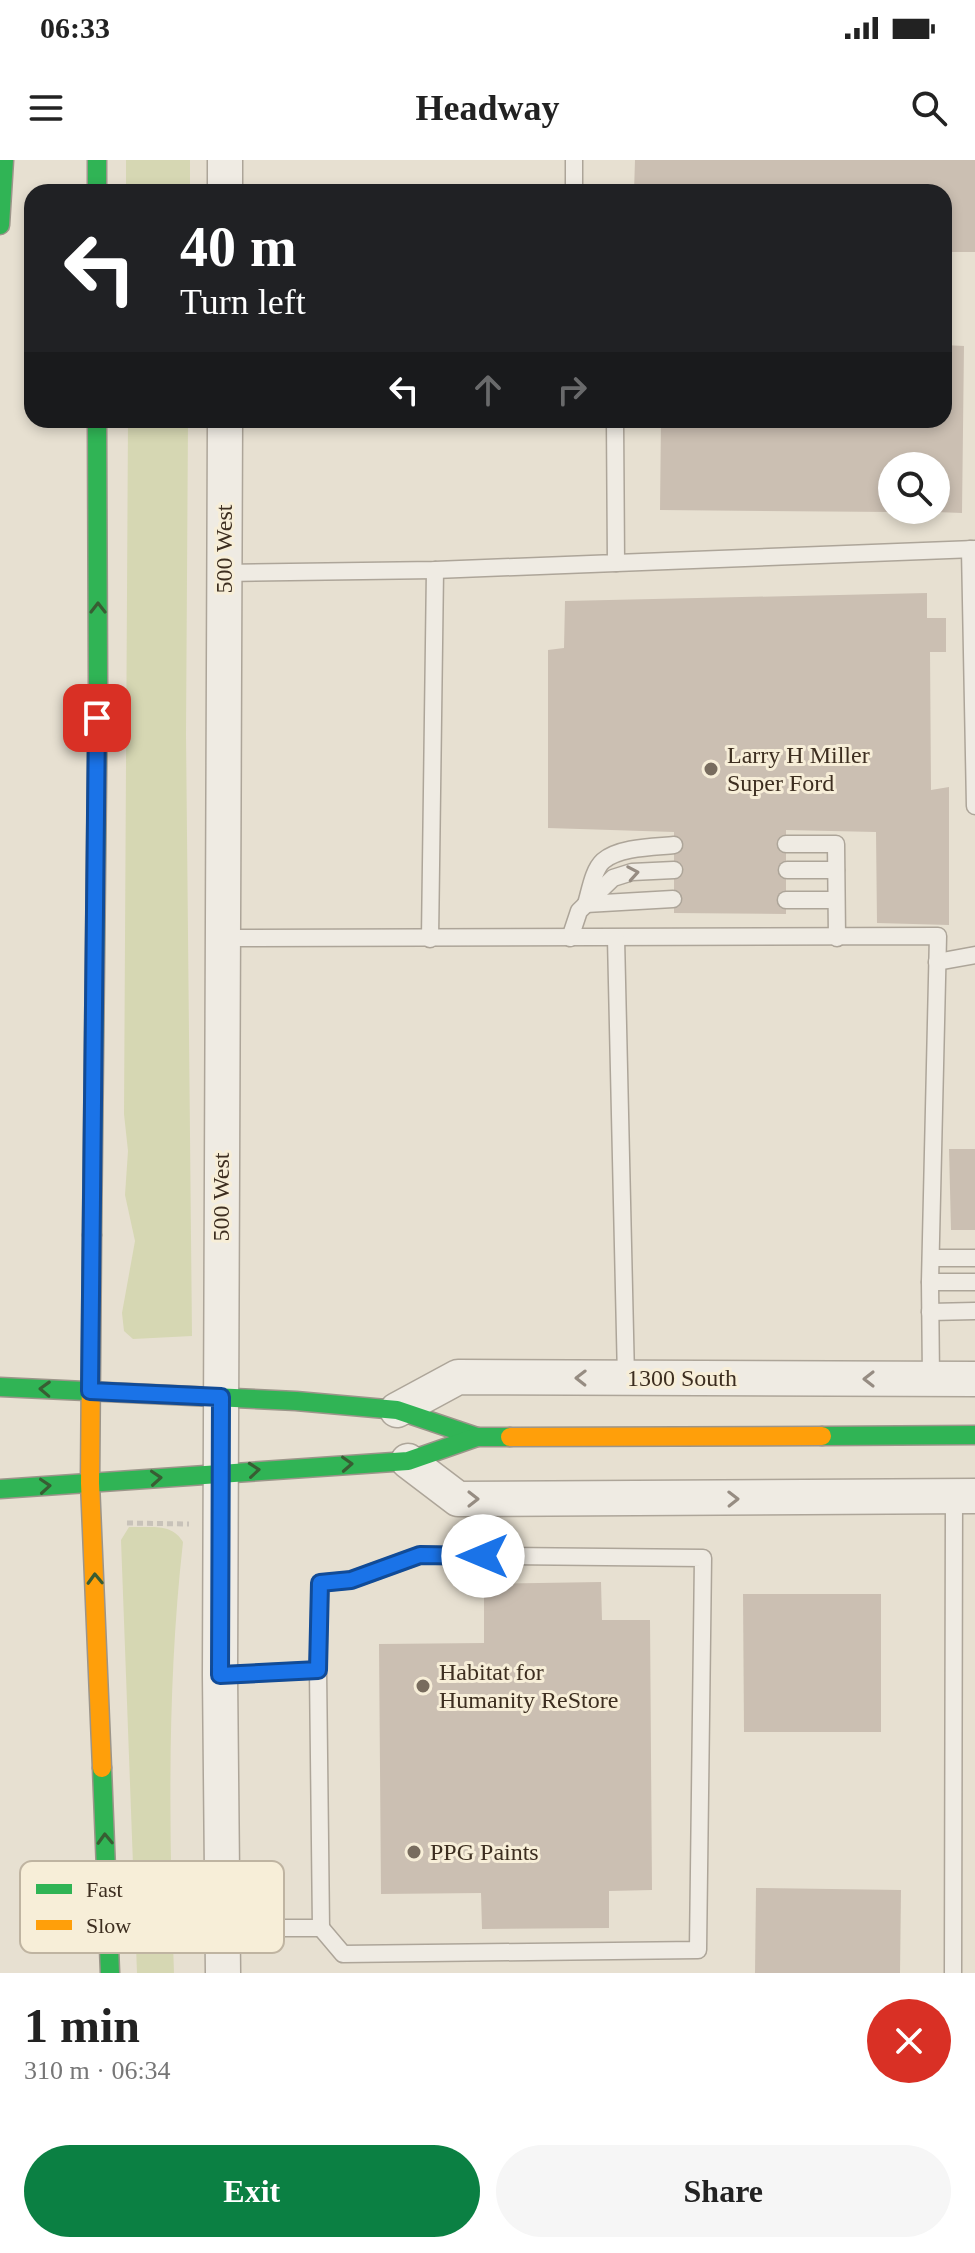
<!DOCTYPE html>
<html lang="en">
<head>
<meta charset="utf-8">
<style>
	:root { --surface:#fff; --page:#f6f6f6; --text:#222; --muted:#767676; --accent:#0b8043 }
	body { margin:0; font-family:"Times New Roman",serif; background:var(--page); color:var(--text); height:100vh; display:flex; flex-direction:column; font-size:30px; white-space:nowrap }
	* { box-sizing:border-box; margin:0 }
	p { font-size:26px; color:var(--muted) }
	.icon { flex:none; width:44px; height:44px; fill:none; stroke:currentColor; stroke-width:2; stroke-linecap:round; stroke-linejoin:round }
	.map { position:relative; height:1813px; overflow:hidden }
	.details { display:flex; flex-direction:column; background:var(--surface); flex:1 }
	.details>* { flex:none }
	.top-card { position:absolute; left:24px; top:24px; width:928px; height:244px; border-radius:24px; box-shadow:0 4px 12px #0003; background:#202124; color:#fff; overflow:hidden }
	.tools { position:absolute; left:878px; top:292px; display:grid; gap:16px }
	.tools a { display:grid; place-items:center; width:72px; height:72px; border-radius:50%; background:var(--surface); box-shadow:0 4px 12px #0003; font-size:40px }
	.pin { position:absolute; display:grid; place-items:center; width:68px; height:68px; color:#fff; margin:-34px; border-radius:16px; box-shadow:0 4px 12px #0006 }
	.me { position:absolute; width:88px; margin:-44px; rotate:270deg; stroke-linejoin:round; filter:drop-shadow(0 0 6px #0008) }
	.turn { display:flex; align-items:center; gap:28px; height:168px; padding:0 24px; font-size:36px }
	.turn .icon { width:104px; height:104px; stroke-width:2.5 }
	.turn b { display:block; font-size:56px; line-height:68px }
	.lanes { display:flex; align-items:center; height:76px; padding:0 24px; background:#0003; justify-content:center; gap:40px; direction:ltr }
	.lanes .off { opacity:.35 }
	.round { display:grid; place-items:center; flex:none; width:84px; height:84px; border-radius:42px; background:var(--page) }
	.head { display:flex; align-items:center; justify-content:space-between; height:136px; padding:0 24px }
	h1 { font-size:48px; font-weight:700; line-height:60px }
	.action { display:flex; gap:16px; margin-top:auto; padding:16px 24px }
	.action a { flex:1; height:92px; border-radius:48px; background:var(--accent); color:#fff; font-size:32px; font-weight:700; line-height:92px; text-align:center }
	.action a+a { background:var(--page); color:var(--text) }
	.status { display:flex; justify-content:space-between; align-items:center; height:56px; padding:0 40px; background:var(--surface); direction:ltr }
	.status svg { height:22px; fill:currentColor }
	header { display:flex; justify-content:space-between; align-items:center; height:104px; padding:0 24px; background:var(--surface); font-size:36px; font-weight:700 }
	.map>svg:first-child { display:block }
	.green { fill:#d6d7b3 }
	.building { fill:#cbbfb2 }
	.lines { fill:none; stroke-linecap:round; stroke-linejoin:round }
	.lane-casing { stroke:#ada599; stroke-width:19 }
	.street-casing { stroke:#ada599; stroke-width:37 }
	.fast-casing { stroke:#9c958a; stroke-width:21 }
	.slow-casing { stroke:#9c958a; stroke-width:21 }
	.path { stroke:#c8c2b9; stroke-width:5; stroke-dasharray:6 4; stroke-linecap:butt }
	.lane { stroke:#efebe3; stroke-width:16 }
	.street { stroke:#efebe3; stroke-width:34 }
	.fast { stroke:#30b455; stroke-width:18 }
	.slow { stroke:#ff9f0a; stroke-width:18 }
	.oneway { stroke:#385d33 }
	.oneway2 { stroke:#968c82 }
	.route-casing { stroke:#114b97; stroke-width:20 }
	.route { stroke:#1a73e8; stroke-width:14 }
	.poi-dot { fill:#786c5e; stroke:#f7eed8; stroke-width:3 }
	.labels { text-anchor:middle; dominant-baseline:central; stroke-width:6; stroke-linejoin:round; paint-order:stroke }
	.street-label { font-size:24px; fill:#3d2e20; stroke:#f7eed8 }
	.poi-label { font-size:24px; fill:#3d2e20; stroke:#f7eed8; text-anchor:start }
	.key { fill:#f7eed8; stroke:#bfb4a1; stroke-width:2 }
	.key-label { font-size:22px; fill:#3d2e20 }
</style>
</head>
<body>
<div class="status"><b>06:33</b><svg viewBox="0 0 49 12"><path d="M0 12V9h3v3zM5 12V6h3v6zM10 12V3h3v9zM15 12V0h3v12zM26 1h20v11H26zM47 4h2v5h-2z"/></svg></div>
<header><svg class="icon" aria-label="menu" viewBox="0 0 24 24"><path d="M4 6h16M4 12h16M4 18h16"/></svg>Headway<svg class="icon" aria-label="search" viewBox="0 0 24 24"><circle cx="10" cy="10" r="6"/><path d="M15 15l6 6"/></svg></header>
<div class="map">
<svg width="975" height="1813" viewBox="0 0 975 1813">
	<rect width="100%" height="100%" fill="#e7e0d1"/>
	<g class="green">
		<rect x="126" y="0" width="64" height="32"/>
		<polygon points="128,260 188,260 186,574 192,1176 133,1179 124,1171 122,1153 135,1081 125,1035 128,991 124,954"/>
		<path d="M129,1367C149,1368 172,1362 183,1382C167,1524 169,1670 174,1813H137L121,1380Z"/>
	</g>
	<g class="building">
		<polygon points="635,0 975,0 975,92 944,92 944,32 634,32"/>
		<polygon points="944,185 964,186 962,353 936,352 936,306 892,306 892,352 660,350 661,260 944,260"/>
		<polygon points="927,433 927,458 946,458 946,492 930,492 931,630 949,627 949,765 877,763 876,672 786,670 786,754 674,753 674,672 548,668 548,490 564,488 565,441"/>
		<polygon points="949,989 975,989 975,1070 951,1070"/>
		<polygon points="601,1422 602,1460 650,1460 652,1730 609,1731 609,1768 482,1769 481,1733 381,1734 379,1484 484,1483 484,1424"/>
		<polygon points="743,1434 881,1434 881,1572 744,1572"/>
		<polygon points="756,1728 901,1730 900,1813 755,1813"/>
	</g>
	<g class="lines">
		<defs>
			<g id="lane">
				<polyline points="574,32 574,0"/>
				<polyline points="970,389 975,646"/>
				<polyline points="616,403 975,389"/>
				<polyline points="224,413 435,410 616,403 615,260"/>
				<polyline points="786,684 836,684 837,778"/>
				<polyline points="787,710 836,710"/>
				<path d="M673,739L586,744C590,731 593,710 603,701C619,687 654,687 674,685"/>
				<polyline points="786,740 836,740"/>
				<polyline points="222,778 938,776 930,1122 931,1219"/>
				<polyline points="570,778 579,751 613,718 632,712 674,710"/>
				<polyline points="616,778 626,1218"/>
				<polyline points="430,779 435,410"/>
				<polyline points="937,802 975,795"/>
				<polyline points="931,1098 975,1098"/>
				<polyline points="930,1122 975,1122"/>
				<polyline points="930,1152 975,1151"/>
				<polyline points="318,1510 320,1423 351,1420 420,1395 703,1398 698,1790 343,1794 321,1768"/>
				<polyline points="220,1515 318,1510 321,1768 222,1768"/>
				<polyline points="953,1813 954,1337"/>
			</g>
			<g id="street">
				<polyline points="225,32 225,0"/>
				<polyline points="397,1250 458,1217 975,1219"/>
				<polyline points="408,1301 458,1339 975,1336"/>
				<polyline points="223,1813 220,1515 225,260"/>
			</g>
			<g id="fast">
				<polyline points="97,0 97,32"/>
				<polyline points="0,65 4,0"/>
				<polyline points="92,1075 98,526 97,260"/>
				<polyline points="0,1227 296,1241 397,1250 477,1277"/>
				<polyline points="822,1276 975,1275"/>
				<polyline points="0,1329 408,1301 477,1277 510,1277"/>
				<polyline points="102,1608 110,1813"/>
			</g>
			<g id="slow">
				<polyline points="92,1075 90,1323 102,1608"/>
				<polyline points="510,1277 822,1276"/>
			</g>
		</defs>
		<use href="#lane" class="lane-casing"/>
		<use href="#street" class="street-casing"/>
		<use href="#fast" class="fast-casing"/>
		<use href="#slow" class="slow-casing"/>
		<polyline class="path" points="127,1363 189,1364"/>
		<use href="#lane" class="lane"/>
		<use href="#street" class="street"/>
		<use href="#fast" class="fast"/>
		<use href="#slow" class="slow"/>
	</g>
	<defs><path id="oneway-chevron" d="M-2-3.5L2.5 0L-2 3.5" fill="none" stroke-width="1.6" stroke-linecap="round" stroke-linejoin="round" transform="scale(2)"/></defs>
	<g class="oneway">
		<use href="#oneway-chevron" transform="translate(98 448) rotate(-90)"/>
		<use href="#oneway-chevron" transform="translate(45 1229) rotate(-178)"/>
		<use href="#oneway-chevron" transform="translate(347 1304) rotate(-3)"/>
		<use href="#oneway-chevron" transform="translate(254 1310) rotate(-5)"/>
		<use href="#oneway-chevron" transform="translate(156 1318) rotate(-4)"/>
		<use href="#oneway-chevron" transform="translate(45 1326) rotate(-4)"/>
		<use href="#oneway-chevron" transform="translate(95 1419) rotate(-92)"/>
		<use href="#oneway-chevron" transform="translate(105 1679) rotate(-92)"/>
	</g>
	<g class="oneway2">
		<use href="#oneway-chevron" transform="translate(633 713) rotate(-10)"/>
		<use href="#oneway-chevron" transform="translate(581 1218) rotate(-179)"/>
		<use href="#oneway-chevron" transform="translate(869 1219) rotate(-180)"/>
		<use href="#oneway-chevron" transform="translate(473 1339)"/>
		<use href="#oneway-chevron" transform="translate(733 1339) rotate(-1)"/>
	</g>
	<g class="lines">
		<defs>
			<polyline id="route" points="97,558 90,1231 221,1237 220,1515 318,1510 320,1423 351,1420 420,1395 483,1396"/>
		</defs>
		<use href="#route" class="route-casing"/>
		<use href="#route" class="route"/>
	</g>
	<g class="poi-dot">
		<circle cx="711" cy="609" r="8"/>
		<circle cx="423" cy="1526" r="8"/>
		<circle cx="414" cy="1692" r="8"/>
	</g>
	<g class="labels">
		<g class="street-label">
			<text transform="translate(224 389) rotate(-90)">500 West</text>
			<text transform="translate(221 1037) rotate(-90)">500 West</text>
			<text x="682" y="1218">1300 South</text>
		</g>
		<g class="poi-label">
			<text x="727" y="595">Larry H Miller<tspan x="727" dy="28">Super Ford</tspan></text>
			<text x="439" y="1512">Habitat for<tspan x="439" dy="28">Humanity ReStore</tspan></text>
			<text x="430" y="1692">PPG Paints</text>
		</g>
	</g>
	<rect x="20" y="1701" width="264" height="92" rx="12" class="key"/>
	<rect x="36" y="1724" width="36" height="10" fill="#30b455"/>
	<rect x="36" y="1760" width="36" height="10" fill="#ff9f0a"/>
	<g class="key-label">
		<text x="86" y="1737">Fast</text>
		<text x="86" y="1773">Slow</text>
	</g>
</svg>
<div class="tools">
<a><svg class="icon" aria-label="search" viewBox="0 0 24 24"><circle cx="10" cy="10" r="6"/><path d="M15 15l6 6"/></svg></a>
</div>
<div class="pin" style="left:97px;top:558px;background:#d93025"><svg class="icon" aria-label="arrive" viewBox="0 0 24 24"><path d="M6 21V4h12l-3 4 3 4H6"/></svg></div>
<svg class="me" style="left:483px;top:1396px" viewBox="-20 -20 40 40"><circle r="19" fill="#fff"/><path d="M0-13L10 11 0 6-10 11z" fill="#1a73e8"/></svg>
<div class="top-card">
<div class="turn"><svg class="icon" aria-label="left" viewBox="0 0 24 24"><path d="M17 20v-9H6M10 6l-5 5 5 5"/></svg><div><b>40 m</b>Turn left</div></div>
<div class="lanes"><svg class="icon" aria-label="left" viewBox="0 0 24 24"><path d="M17 20v-9H6M10 6l-5 5 5 5"/></svg><svg class="icon off" aria-label="ahead" viewBox="0 0 24 24"><path d="M12 20V5M6 11l6-6 6 6"/></svg><svg class="icon off" aria-label="right" viewBox="0 0 24 24"><path d="M7 20v-9h11M14 6l5 5-5 5"/></svg></div>
</div>
</div>
<section class="details">
<div class="head"><div><h1>1 min</h1><p>310 m · 06:34</p></div><a class="round" style="background:#d93025;color:#fff"><svg class="icon" aria-label="close" viewBox="0 0 24 24"><path d="M6 6l12 12M18 6L6 18"/></svg></a></div>
<div class="action"><a>Exit</a><a>Share</a></div>
</section>
</body>
</html>
